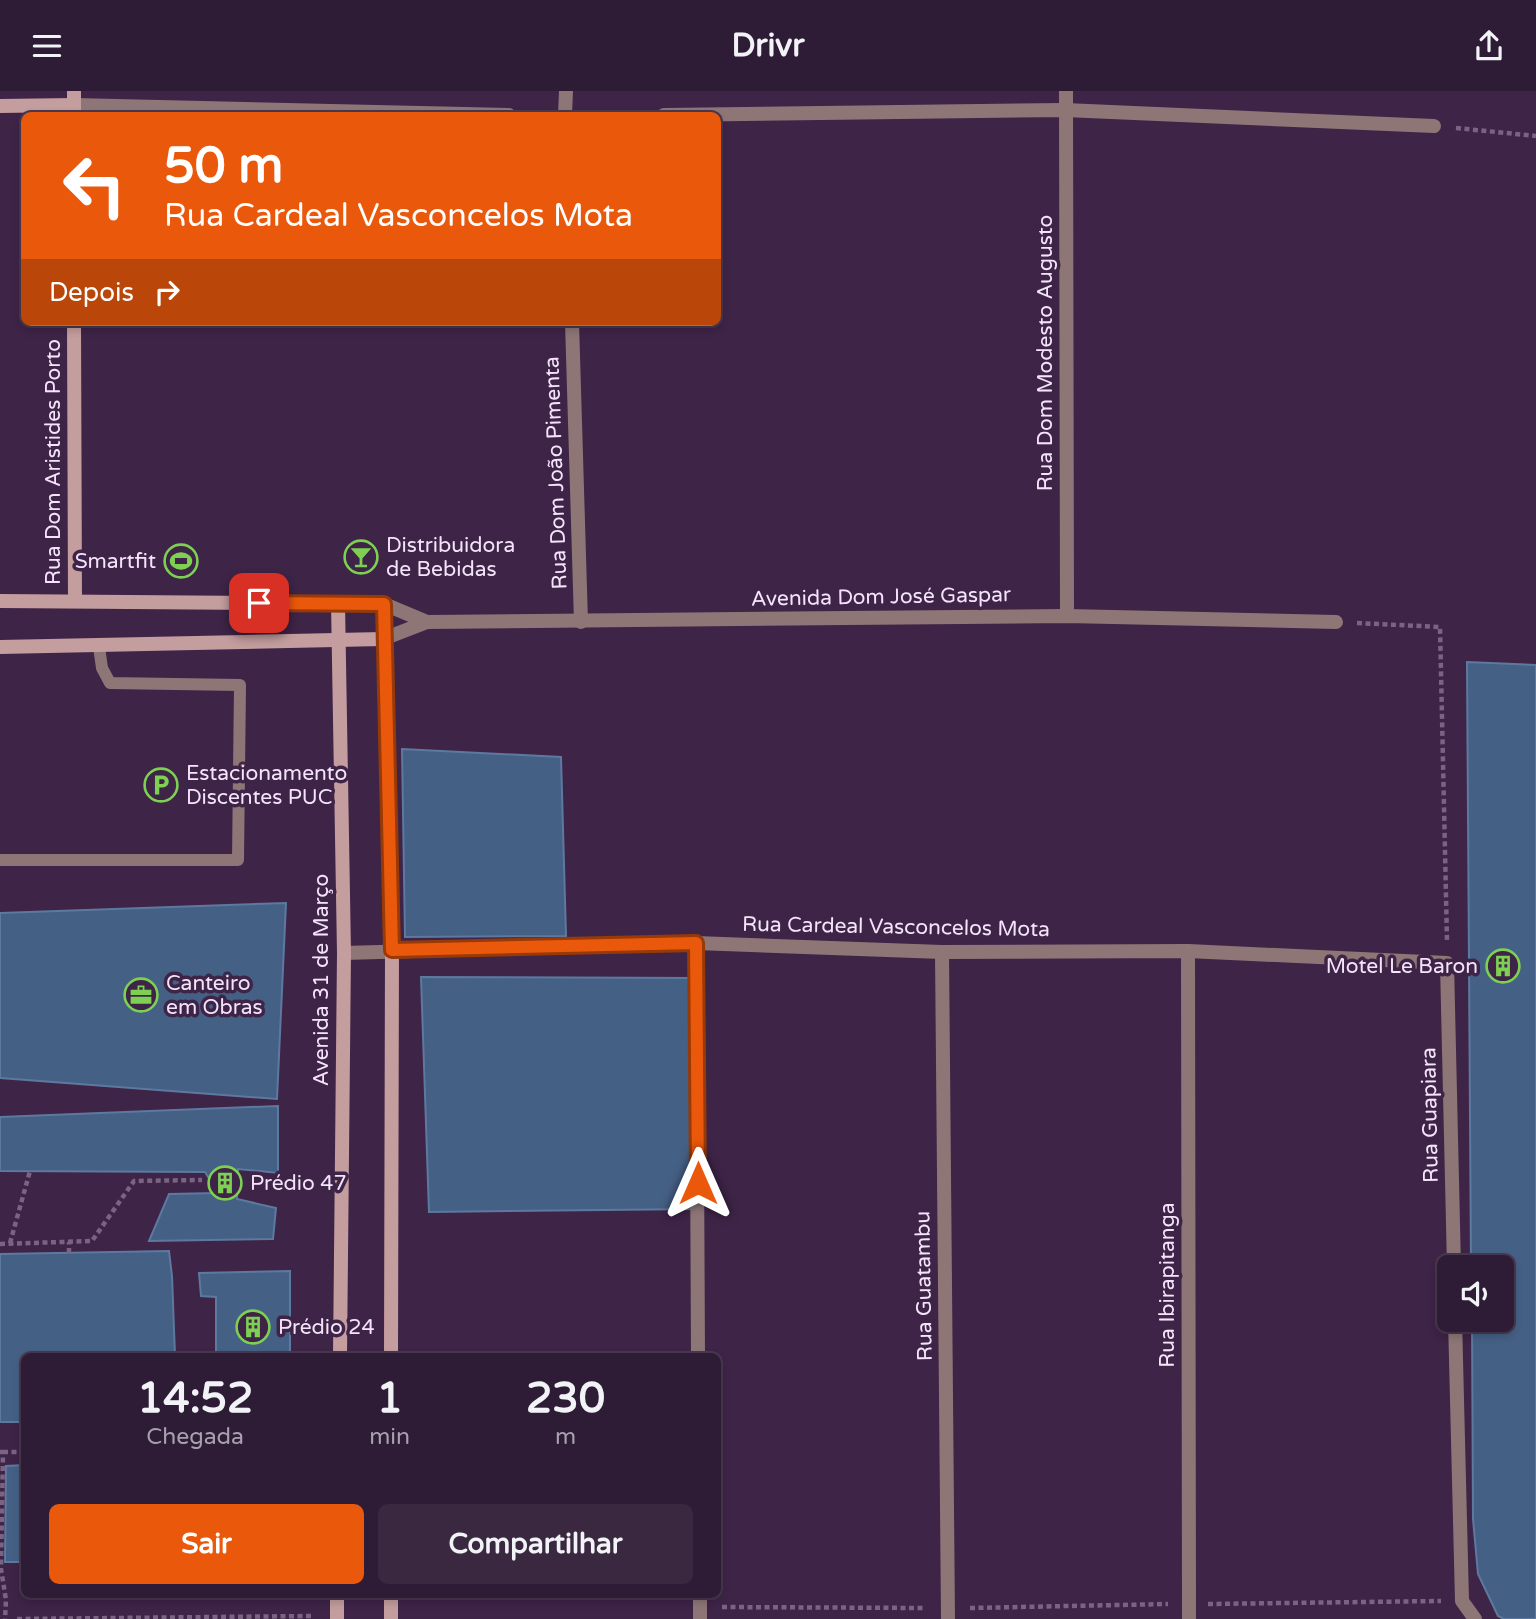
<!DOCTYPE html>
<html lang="pt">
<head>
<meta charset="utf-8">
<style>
	:root { --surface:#2e1b35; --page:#3a2841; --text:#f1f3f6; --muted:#a7a1ad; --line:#493950; --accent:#ea580c }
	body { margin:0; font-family:"Varela Round",sans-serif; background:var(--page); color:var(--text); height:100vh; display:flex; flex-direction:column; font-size:26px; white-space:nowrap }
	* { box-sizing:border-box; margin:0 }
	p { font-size:23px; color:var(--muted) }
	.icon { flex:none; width:38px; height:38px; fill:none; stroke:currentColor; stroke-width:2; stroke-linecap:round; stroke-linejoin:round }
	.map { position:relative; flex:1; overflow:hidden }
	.drawer { position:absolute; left:21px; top:1262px; width:700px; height:245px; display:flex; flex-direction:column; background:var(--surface); border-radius:10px; box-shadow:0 4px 10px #0003,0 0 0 2px var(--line) }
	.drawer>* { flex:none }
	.top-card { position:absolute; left:21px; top:21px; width:700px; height:214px; border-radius:10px; box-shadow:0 4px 10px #0003,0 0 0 2px var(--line); background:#ea580c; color:#fff; overflow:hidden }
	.tools { position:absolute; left:1437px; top:1164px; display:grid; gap:14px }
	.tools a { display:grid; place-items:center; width:77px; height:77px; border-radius:10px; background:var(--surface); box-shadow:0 4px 10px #0003,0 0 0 2px var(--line); font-size:35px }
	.pin { position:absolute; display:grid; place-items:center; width:60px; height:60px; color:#fff; margin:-30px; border-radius:14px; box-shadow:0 4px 10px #0006 }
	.me { position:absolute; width:77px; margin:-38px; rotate:0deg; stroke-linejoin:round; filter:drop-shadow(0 0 5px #0008) }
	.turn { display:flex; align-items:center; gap:24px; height:147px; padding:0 28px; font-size:32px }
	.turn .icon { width:91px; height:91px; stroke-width:2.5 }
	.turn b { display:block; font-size:49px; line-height:60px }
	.then { display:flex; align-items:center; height:66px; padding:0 28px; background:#0003; gap:14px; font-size:26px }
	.eta { display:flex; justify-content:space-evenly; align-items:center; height:119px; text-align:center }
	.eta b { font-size:42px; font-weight:700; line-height:49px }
	.button { display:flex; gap:14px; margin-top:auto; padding:14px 28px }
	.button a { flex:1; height:80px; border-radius:10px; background:var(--accent); color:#fff; font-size:28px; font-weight:700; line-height:80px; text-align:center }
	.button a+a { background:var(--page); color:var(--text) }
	header { display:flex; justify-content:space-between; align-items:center; height:91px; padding:0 28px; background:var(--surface); font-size:32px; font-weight:700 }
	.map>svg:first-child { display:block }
	.building { fill:#456085; stroke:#5d799f; stroke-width:2 }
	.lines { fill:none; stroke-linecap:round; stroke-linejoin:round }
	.path { stroke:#7b6483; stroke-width:4.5; stroke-dasharray:5 3.5; stroke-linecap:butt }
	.lane { stroke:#8e7677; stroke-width:12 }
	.street { stroke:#8e7677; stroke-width:14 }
	.secondary { stroke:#c49d9e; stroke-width:14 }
	.route-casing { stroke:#983908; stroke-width:18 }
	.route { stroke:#ea580c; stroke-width:12 }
	.labels { text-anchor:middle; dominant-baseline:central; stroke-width:7; stroke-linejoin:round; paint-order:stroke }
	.street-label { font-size:21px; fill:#f4e4fb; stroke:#3e2447 }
	.poi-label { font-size:21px; fill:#f4e4fb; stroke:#3e2447; text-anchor:start }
</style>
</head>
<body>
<header><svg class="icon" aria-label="menu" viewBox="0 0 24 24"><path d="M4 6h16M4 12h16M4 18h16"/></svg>Drivr<svg class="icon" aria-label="share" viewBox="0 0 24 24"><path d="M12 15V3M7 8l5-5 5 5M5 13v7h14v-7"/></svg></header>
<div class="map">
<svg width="1536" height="1528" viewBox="0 0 1536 1528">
	<rect width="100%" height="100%" fill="#3e2447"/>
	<g class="building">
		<polygon points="1467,571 1536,574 1536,1528 1504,1528 1498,1525 1478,1483 1473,1428 1472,1228 1502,1228 1502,1176 1471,1176"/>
		<polygon points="402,658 561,666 566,845 405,846"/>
		<polygon points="286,812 277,1008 0,987 0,822"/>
		<polygon points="421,886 696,887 698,1118 429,1121"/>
		<polygon points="278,1015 278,1082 238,1078 237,1108 276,1117 273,1148 149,1150 169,1103 218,1102 205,1081 0,1080 0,1026"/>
		<polygon points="169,1160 172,1185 175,1265 24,1265 24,1331 0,1331 0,1163"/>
		<polygon points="290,1180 290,1265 216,1265 216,1206 201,1205 199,1182"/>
		<polygon points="24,1374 24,1471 5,1471 6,1375"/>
	</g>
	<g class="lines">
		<g class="path">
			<polyline points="1456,37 1536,45"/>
			<polyline points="1357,532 1440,536 1447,850"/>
			<polyline points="10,1152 30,1080"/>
			<polyline points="0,1153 92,1150 134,1090 202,1089"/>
			<polyline points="69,1162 69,1151"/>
			<polyline points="0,1361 3,1361 1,1478 6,1509 5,1528"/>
			<polyline points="3,1361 24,1361"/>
			<polyline points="1208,1513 1441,1510"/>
			<polyline points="722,1516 926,1517"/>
			<polyline points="970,1517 1168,1513"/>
			<polyline points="17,1528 311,1525"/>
		</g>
		<polyline class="lane" points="0,769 238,769 240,594 110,592 102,577 99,556"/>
		<g class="street">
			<polyline points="1066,0 1067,525"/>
			<polyline points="74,14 509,24"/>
			<polyline points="565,24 566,0"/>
			<polyline points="664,24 1065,19 1434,35"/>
			<polyline points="572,231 581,531"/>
			<polyline points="384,513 427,531"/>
			<polyline points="383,548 427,531 1067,525 1336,531"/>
			<polyline points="696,852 698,1265"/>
			<polyline points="1188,860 1189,1528"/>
			<polyline points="942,861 948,1528"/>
			<polyline points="344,862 696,852 942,861 1188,860 1447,872 1454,1176"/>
			<polyline points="1455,1228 1462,1510 1475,1528"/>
			<polyline points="700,1503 700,1528"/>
		</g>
		<g class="secondary">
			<polyline points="0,15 74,14"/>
			<polyline points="74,24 74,0"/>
			<polyline points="74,231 75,510"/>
			<polyline points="0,510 384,513 392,859 391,1265"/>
			<polyline points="338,512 344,862 340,1265"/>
			<polyline points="0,556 383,548"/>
			<polyline points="337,1528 337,1503"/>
			<polyline points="391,1528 391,1503"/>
		</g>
	</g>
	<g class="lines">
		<defs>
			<polyline id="route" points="259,512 384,513 392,859 696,852 698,1092"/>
		</defs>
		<use href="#route" class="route-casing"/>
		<use href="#route" class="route"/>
	</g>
	<defs>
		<symbol id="bar-ring" viewBox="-11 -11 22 22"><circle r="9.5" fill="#3e2447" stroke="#7ed053" stroke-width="1.5"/><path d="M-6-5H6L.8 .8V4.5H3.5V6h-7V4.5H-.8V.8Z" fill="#7ed053"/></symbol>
		<symbol id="stadium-ring" viewBox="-11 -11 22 22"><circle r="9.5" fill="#3e2447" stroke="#7ed053" stroke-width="1.5"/><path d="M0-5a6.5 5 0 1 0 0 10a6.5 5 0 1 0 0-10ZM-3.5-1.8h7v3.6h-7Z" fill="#7ed053"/></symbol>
		<symbol id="parking-ring" viewBox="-11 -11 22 22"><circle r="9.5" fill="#3e2447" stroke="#7ed053" stroke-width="1.5"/><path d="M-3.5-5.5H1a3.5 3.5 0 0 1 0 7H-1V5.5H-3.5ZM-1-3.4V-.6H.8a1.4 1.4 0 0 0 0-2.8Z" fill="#7ed053"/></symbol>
		<symbol id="building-ring" viewBox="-11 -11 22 22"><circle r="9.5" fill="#3e2447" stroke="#7ed053" stroke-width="1.5"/><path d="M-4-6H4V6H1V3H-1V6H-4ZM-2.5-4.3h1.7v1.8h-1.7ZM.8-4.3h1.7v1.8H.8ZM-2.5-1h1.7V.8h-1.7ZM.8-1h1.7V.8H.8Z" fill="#7ed053"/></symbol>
		<symbol id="office-ring" viewBox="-11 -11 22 22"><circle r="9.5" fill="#3e2447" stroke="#7ed053" stroke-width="1.5"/><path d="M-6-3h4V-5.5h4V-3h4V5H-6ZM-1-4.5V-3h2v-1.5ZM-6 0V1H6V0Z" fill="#7ed053"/></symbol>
	</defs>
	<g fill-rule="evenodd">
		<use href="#bar-ring" x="342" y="447" width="38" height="38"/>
		<use href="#stadium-ring" x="162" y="451" width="38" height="38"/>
		<use href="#parking-ring" x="142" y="675" width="38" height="38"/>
		<use href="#building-ring" x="1484" y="856" width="38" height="38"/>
		<use href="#office-ring" x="122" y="885" width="38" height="38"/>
		<use href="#building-ring" x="206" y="1073" width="38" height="38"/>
		<use href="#building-ring" x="234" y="1217" width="38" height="38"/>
	</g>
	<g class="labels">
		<g class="street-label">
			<text transform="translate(1045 262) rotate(-90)">Rua Dom Modesto Augusto</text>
			<text transform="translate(53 371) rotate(-90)">Rua Dom Aristides Porto</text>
			<text transform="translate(556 382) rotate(-92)">Rua Dom João Pimenta</text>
			<text transform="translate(881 506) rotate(-1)">Avenida Dom José Gaspar</text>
			<text transform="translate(896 836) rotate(1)">Rua Cardeal Vasconcelos Mota</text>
			<text transform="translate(321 889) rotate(-90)">Avenida 31 de Março</text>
			<text transform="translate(1430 1024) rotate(-91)">Rua Guapiara</text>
			<text transform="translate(1167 1194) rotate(-90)">Rua Ibirapitanga</text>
			<text transform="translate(924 1195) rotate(-91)">Rua Guatambu</text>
		</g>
		<g class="poi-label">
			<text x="386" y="454">Distribuidora<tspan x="386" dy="24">de Bebidas</tspan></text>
			<text x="156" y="470" text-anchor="end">Smartfit</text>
			<text x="186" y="682">Estacionamento<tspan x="186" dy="24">Discentes PUC</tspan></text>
			<text x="1478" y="875" text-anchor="end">Motel Le Baron</text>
			<text x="166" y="892">Canteiro<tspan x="166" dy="24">em Obras</tspan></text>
			<text x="250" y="1092">Prédio 47</text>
			<text x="278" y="1236">Prédio 24</text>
		</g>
	</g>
</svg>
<div class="tools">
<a><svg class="icon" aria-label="sound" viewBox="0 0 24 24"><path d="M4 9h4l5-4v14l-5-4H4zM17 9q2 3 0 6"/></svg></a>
</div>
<div class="pin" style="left:259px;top:512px;background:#d93025"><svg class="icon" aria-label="arrive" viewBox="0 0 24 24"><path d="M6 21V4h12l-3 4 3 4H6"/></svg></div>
<svg class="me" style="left:698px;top:1092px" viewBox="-20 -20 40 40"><path d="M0-17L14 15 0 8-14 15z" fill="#ea580c" stroke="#fff" stroke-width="4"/></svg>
<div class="top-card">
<div class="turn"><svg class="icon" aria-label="left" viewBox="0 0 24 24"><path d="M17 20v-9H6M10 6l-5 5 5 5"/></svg><div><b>50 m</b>Rua Cardeal Vasconcelos Mota</div></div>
<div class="then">Depois<svg class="icon" aria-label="right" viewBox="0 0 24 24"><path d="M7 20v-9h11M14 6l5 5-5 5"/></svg></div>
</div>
<section class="drawer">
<div class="eta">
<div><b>14:52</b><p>Chegada</p></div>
<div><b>1</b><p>min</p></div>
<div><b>230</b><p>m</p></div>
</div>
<div class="button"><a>Sair</a><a>Compartilhar</a></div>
</section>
</div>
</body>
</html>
